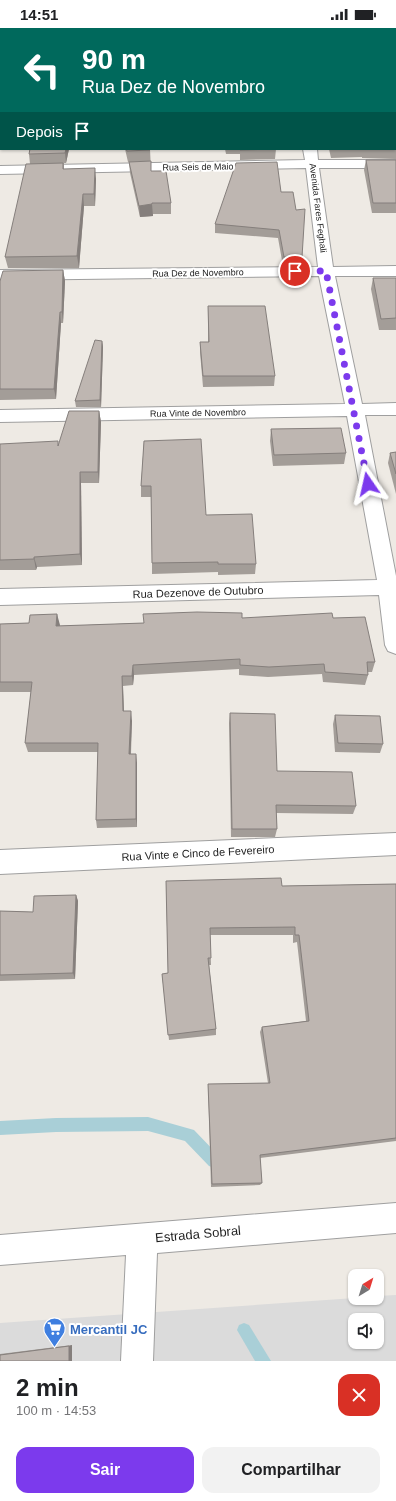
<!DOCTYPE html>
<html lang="pt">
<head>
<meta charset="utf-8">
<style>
	:root { --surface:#fff; --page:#f2f2f2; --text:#202124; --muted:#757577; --accent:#7c3aed }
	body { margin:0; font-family:Arial,sans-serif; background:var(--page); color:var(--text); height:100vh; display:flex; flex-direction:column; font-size:15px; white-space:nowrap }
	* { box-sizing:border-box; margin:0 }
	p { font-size:13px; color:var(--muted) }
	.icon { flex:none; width:22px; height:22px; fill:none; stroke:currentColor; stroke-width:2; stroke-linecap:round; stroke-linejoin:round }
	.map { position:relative; height:1333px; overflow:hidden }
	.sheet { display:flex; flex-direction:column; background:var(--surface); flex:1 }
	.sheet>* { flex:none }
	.guide { position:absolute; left:0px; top:0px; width:396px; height:122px; box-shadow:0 1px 3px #0004; background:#00695c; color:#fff; overflow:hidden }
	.needle { width:26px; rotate:38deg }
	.buttons { position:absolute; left:348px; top:1241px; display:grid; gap:8px }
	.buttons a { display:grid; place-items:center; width:36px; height:36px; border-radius:8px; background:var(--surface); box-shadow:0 1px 3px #0004; font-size:20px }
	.pin { position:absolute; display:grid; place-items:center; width:34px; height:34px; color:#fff; margin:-17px; border:2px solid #fff; border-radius:50%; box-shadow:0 1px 4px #0007 }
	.me { position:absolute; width:44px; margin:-22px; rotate:349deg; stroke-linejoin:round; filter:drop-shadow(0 0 3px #0008) }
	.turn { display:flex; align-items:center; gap:14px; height:84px; padding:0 16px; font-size:18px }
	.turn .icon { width:52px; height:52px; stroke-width:2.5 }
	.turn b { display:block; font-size:28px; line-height:34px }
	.then { display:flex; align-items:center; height:38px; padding:0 16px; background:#0003; gap:8px; font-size:15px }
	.round { display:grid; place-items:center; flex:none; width:42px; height:42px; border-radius:12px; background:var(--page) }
	.headline { display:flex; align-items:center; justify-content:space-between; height:68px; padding:0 16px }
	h1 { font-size:24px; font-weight:700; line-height:30px }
	.cta { display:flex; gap:8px; margin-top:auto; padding:8px 16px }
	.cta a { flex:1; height:46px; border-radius:12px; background:var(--accent); color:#fff; font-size:16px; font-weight:700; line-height:46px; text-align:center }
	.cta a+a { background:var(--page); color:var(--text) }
	.status { display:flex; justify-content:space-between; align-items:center; height:28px; padding:0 20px; background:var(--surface); direction:ltr }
	.status svg { height:11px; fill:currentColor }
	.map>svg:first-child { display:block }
	.residential { fill:#dbdbdb; fill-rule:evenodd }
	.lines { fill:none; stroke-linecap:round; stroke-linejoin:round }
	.stream { fill:#a9cfd7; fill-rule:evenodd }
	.minor-casing { stroke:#9f9f9f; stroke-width:2 }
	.minor { fill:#fff; fill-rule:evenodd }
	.wall { fill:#a39d98 }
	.shaded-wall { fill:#857f7c }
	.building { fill:#beb6b1; stroke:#857f7c }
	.route { stroke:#7c3aed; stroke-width:7; stroke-dasharray:0 12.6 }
	.labels { text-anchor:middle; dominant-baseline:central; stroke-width:4; stroke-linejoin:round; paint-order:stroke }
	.far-street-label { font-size:9px; fill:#1e1e1e; stroke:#fff }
	.street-label { font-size:11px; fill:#1e1e1e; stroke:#fff }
	.near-street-label { font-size:13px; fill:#1e1e1e; stroke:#fff }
	.near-shop-label { font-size:13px; font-weight:bold; fill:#366cbe; stroke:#fff; text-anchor:start }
</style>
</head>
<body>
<div class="status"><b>14:51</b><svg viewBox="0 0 49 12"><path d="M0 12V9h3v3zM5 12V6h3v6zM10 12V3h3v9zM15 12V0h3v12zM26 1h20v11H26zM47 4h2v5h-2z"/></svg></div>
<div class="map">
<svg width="396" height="1333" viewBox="0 0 396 1333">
	<rect width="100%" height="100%" fill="#eeeae4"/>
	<path class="residential" d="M396,1267V1333H0V1295L355,1270H377V1268ZM355,1292H377V1314H355Z"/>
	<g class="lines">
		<g class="stream">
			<polygon points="148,1089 194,1102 219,1128 221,1133 219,1138 214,1140 209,1138 185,1113 148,1103 56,1104 0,1107 0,1093 56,1090"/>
			<polygon points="244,1295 249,1297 271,1333 255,1333 237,1302 239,1297"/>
		</g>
		<defs>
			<g id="minor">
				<rect x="0" y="52" width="1" height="8"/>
				<polygon points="303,121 317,121 318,132 396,132 396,140 319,140 333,239 396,238 396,248 335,248 362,376 396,375 396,387 365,387 396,548 396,626 388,623 385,617 379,567 0,577 0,561 377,552 347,388 0,394 0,382 345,376 319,248 0,252 0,242 318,239 306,140 0,146 0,138 305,132"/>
				<polygon points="396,805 396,827 0,846 0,822"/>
				<polygon points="396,1175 396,1205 157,1225 153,1333 121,1333 126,1227 0,1237 0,1207"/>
			</g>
		</defs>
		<use href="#minor" class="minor-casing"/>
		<use href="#minor" class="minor"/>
	</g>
	<g class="wall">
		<polygon points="211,0 396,0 396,44 395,44 396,44 396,131 362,130 362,129 331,130 329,121 395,121 395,1 211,1"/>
		<polygon points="30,121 69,121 66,135 64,135 64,141 96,151 95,178 84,178 79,240 8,240 5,229 30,136 29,126"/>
		<polygon points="125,121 150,121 151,143 171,175 171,186 153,186 153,188 140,189 130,145 129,134 128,134"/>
		<polygon points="225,121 276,121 275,131 240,132 240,126 226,126"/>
		<polygon points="366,132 396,132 396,185 372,185 364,142"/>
		<polygon points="281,164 302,229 301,238 283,238 278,210 215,205 215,196"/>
		<polygon points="63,242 65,253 63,295 61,295 56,371 0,372 0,253"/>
		<polygon points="373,250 396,250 396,302 379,302 371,261"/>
		<polygon points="208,278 275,348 274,358 203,359 200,324 200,314 208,314"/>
		<polygon points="102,313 103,319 101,379 76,379 75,373"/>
		<polygon points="99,383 101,394 99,455 81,455 82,537 37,539 36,542 0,542 0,416 59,416"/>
		<polygon points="271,401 346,425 344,436 273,438 270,413"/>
		<polygon points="144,413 206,487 256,536 255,546 218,547 218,544 152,546 152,535 151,469 141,469 141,458"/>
		<polygon points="396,424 396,466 388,435 390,425"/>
		<polygon points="57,586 59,598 144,595 242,590 333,590 375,634 372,644 368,644 368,647 365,657 323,654 322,646 268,649 239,647 239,641 134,647 133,657 123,658 124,683 132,693 131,726 137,735 137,799 97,800 96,792 98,724 28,724 25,715 31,664 0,664 0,596 29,595"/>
		<polygon points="230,685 277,743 356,778 353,786 276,785 277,801 275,809 231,809 229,695"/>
		<polygon points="335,687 383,716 380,725 335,724 333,696"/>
		<polygon points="166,853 282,858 396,856 396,1113 260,1130 262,1155 260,1157 211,1159 208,1056 268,1055 260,1004 262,999 306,993 297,914 293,915 293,907 210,907 211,937 209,937 216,1001 216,1007 169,1012 162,946 168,945"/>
		<polygon points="76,867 78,873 75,951 0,953 0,883 33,884"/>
		<polygon points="72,1317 72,1333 0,1333 0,1326"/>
	</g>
	<g class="shaded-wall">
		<polygon points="1,12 1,25 0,28 0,15"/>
		<polygon points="66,121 69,121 66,135 65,125"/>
		<polygon points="95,140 96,151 95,178 94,166"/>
		<polygon points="83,166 84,178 79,240 77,228"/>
		<polygon points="152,176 153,188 140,189 139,178"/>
		<polygon points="63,242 65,253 63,295 62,284"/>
		<polygon points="60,284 61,295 56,371 54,361"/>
		<polygon points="102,313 103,319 101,379 100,372"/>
		<polygon points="99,383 101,394 99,455 98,444"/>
		<polygon points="80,444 81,455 82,537 80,526"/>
		<polygon points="34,529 37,539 36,542 34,531"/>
		<polygon points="57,586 60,597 59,609 56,598"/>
		<polygon points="133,637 134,647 133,657 132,648"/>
		<polygon points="122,648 123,658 124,693 123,683"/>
		<polygon points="131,683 132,693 130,735 129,726"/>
		<polygon points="136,726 137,735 137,799 136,791"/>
		<polygon points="76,867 78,873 75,951 73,945"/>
		<polygon points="72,1317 72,1333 69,1333 69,1318"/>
	</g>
	<g class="building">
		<polygon points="0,0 5,0 5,1 1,1 1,12 0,15"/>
		<rect x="58" y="0" width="79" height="1"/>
		<polygon points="212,0 396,0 396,35 395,36 395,45 396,44 396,121 384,121 395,121 395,1 212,1"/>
		<polygon points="0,20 1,20 1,43 0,42"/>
		<polygon points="30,121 66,121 65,125 29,126"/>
		<polygon points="126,121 150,121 150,122 127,123"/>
		<polygon points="240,121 276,121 240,122"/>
		<polygon points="366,132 396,132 396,175 373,175"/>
		<polygon points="151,133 151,143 166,143 171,175 152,175 152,176 139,178 129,134"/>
		<polygon points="277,134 281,164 293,164 296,182 305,181 302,229 284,229 279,202 215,196 236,135"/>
		<polygon points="63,135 63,141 95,140 94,166 83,166 77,228 5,229 26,136"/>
		<polygon points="63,242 62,284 60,284 54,361 0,361 0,253 3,243"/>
		<polygon points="373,250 396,250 396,290 381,291"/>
		<polygon points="208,278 265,278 275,348 203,348 200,314 209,314"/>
		<polygon points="95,312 102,313 100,372 75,373"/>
		<polygon points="69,383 99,383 98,444 80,444 80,526 34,529 34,531 0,532 0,416 58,413 58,418"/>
		<polygon points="341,400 346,425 274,427 271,401"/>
		<polygon points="201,411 206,487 252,486 256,536 218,536 218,534 152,535 151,458 141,458 144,413"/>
		<polygon points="396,424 396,446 390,425"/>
		<polygon points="197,584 242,585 242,590 332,585 333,590 365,589 375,634 367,634 368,647 325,644 324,636 269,639 240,637 240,631 133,637 132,648 122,648 123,683 131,683 129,726 136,726 136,791 96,792 98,715 25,715 32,654 0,654 0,596 29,595 30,587 57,586 56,598 144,595 143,586"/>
		<polygon points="230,685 275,686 277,743 352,744 356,778 276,777 277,801 232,801"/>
		<polygon points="335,687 380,688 383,716 338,715"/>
		<polygon points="281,850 282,858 396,856 396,1110 260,1127 262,1155 212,1156 208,1056 270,1055 262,999 309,993 299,907 295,907 295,899 210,900 211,930 208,930 216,1001 168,1007 162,946 168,945 166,853"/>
		<polygon points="76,867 73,945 0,947 0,883 33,884 34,868"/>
		<polygon points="69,1318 69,1333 0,1333 0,1327"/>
	</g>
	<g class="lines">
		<polyline class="route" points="295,243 326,243 368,456"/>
	</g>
	<defs>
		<symbol id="supermarket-pin" viewBox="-11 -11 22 30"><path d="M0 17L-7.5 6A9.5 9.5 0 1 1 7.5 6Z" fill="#3f7fe0" stroke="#fff"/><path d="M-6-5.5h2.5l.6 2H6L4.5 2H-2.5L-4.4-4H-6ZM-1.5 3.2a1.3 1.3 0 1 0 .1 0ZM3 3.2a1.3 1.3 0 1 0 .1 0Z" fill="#fff"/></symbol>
	</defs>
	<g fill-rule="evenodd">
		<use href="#supermarket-pin" x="42" y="1288" width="25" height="34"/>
	</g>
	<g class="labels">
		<g class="far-street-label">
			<text transform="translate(198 139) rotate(-1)">Rua Seis de Maio</text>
			<text transform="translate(318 180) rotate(83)">Avenida Fares Feghali</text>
			<text transform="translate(198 245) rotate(-1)">Rua Dez de Novembro</text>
			<text transform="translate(198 385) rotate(-1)">Rua Vinte de Novembro</text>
		</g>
		<g class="street-label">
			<text transform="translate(198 564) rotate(-2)">Rua Dezenove de Outubro</text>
			<text transform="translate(198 825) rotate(-3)">Rua Vinte e Cinco de Fevereiro</text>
		</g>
		<g class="near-street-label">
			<text transform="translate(198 1206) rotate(-5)">Estrada Sobral</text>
		</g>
		<g class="near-shop-label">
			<text x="70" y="1301">Mercantil JC</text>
		</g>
	</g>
</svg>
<div class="buttons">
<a><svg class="needle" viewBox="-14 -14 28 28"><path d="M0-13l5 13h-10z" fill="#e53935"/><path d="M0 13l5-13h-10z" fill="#757577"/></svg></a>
<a><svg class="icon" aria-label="sound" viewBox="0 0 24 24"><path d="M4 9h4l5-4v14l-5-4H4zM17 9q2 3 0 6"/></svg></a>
</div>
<div class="pin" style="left:295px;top:243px;background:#d93025"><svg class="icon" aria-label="arrive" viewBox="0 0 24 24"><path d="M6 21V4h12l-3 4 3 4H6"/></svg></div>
<svg class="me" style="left:368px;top:456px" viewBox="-20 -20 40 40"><path d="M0-17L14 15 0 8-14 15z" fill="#7c3aed" stroke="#fff" stroke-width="4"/></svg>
<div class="guide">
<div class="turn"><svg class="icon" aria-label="left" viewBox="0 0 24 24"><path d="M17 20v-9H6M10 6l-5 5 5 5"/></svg><div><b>90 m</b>Rua Dez de Novembro</div></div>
<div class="then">Depois<svg class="icon" aria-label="arrive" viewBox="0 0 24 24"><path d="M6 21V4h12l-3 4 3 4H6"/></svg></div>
</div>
</div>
<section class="sheet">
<div class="headline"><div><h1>2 min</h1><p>100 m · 14:53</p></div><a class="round" style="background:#d93025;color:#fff"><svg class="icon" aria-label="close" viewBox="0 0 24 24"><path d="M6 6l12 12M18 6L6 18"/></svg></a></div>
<div class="cta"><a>Sair</a><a>Compartilhar</a></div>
</section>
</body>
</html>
